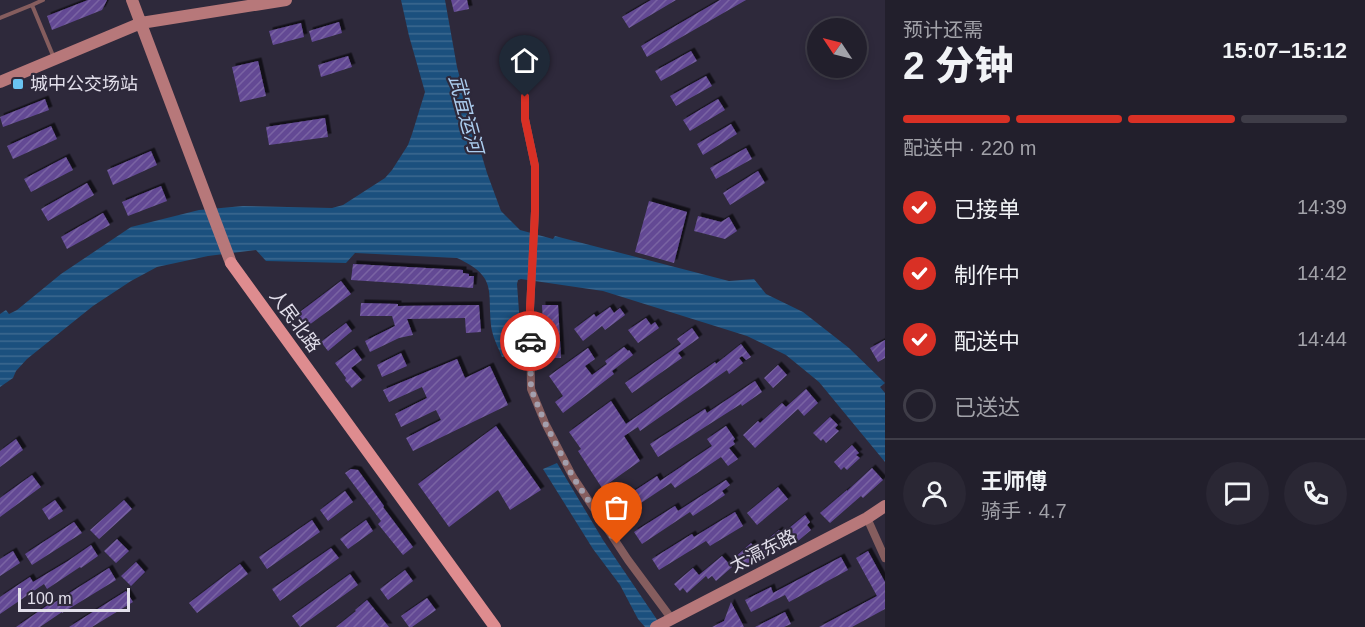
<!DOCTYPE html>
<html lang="zh">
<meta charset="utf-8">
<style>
body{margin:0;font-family:Helvetica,"Noto Sans SC",sans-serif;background:#2a2734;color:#f1f3f6;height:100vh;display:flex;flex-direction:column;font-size:22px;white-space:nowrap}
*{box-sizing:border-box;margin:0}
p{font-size:20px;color:#a2a2a9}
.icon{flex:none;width:33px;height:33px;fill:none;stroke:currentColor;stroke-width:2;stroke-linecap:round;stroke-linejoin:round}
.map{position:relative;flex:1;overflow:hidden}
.drawer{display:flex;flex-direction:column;background:#221f2c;width:480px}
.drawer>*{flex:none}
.needle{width:39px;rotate:305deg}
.fabs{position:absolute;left:807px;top:18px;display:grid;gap:12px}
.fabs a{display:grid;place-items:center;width:60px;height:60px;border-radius:50%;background:#221f2c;box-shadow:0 3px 9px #0003,0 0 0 2px #3f3d48;font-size:30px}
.scale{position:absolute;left:18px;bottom:15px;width:112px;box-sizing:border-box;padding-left:6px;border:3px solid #e2dfeb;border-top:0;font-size:16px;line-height:21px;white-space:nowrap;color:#e2dfeb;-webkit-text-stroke:4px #2e293b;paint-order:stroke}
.pin{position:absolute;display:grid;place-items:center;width:51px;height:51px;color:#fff;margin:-62px -26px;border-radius:50% 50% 50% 0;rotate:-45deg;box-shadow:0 0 6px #0007}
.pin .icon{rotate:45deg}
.courier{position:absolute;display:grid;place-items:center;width:60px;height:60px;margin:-30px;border:4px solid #d93025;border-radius:50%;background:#fff;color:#222;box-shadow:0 2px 8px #0007}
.overview em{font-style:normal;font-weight:800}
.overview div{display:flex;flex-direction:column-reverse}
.overview{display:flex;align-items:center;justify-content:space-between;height:102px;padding:0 18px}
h1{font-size:39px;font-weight:800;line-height:45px}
.bar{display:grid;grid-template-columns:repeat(4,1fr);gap:9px 6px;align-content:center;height:72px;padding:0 18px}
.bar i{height:8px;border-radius:4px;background:#3f3d48}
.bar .current{background:#d93025}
.bar p{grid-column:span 4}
.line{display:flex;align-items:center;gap:15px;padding:0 18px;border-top:2px solid #3f3d48}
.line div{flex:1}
.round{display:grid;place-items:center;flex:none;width:63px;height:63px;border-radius:32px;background:#2a2734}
ol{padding:0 18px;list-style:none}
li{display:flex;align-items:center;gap:18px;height:66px}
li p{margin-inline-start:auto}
li .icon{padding:6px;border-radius:50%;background:#d93025;color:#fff;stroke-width:4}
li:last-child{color:#a2a2a9}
li i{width:33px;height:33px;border:3px solid #3f3d48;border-radius:50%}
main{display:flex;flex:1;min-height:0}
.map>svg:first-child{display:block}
</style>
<main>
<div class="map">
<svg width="885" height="627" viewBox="0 0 885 627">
<defs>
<pattern id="water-rules" width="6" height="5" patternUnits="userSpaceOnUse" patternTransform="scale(1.5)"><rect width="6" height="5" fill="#1b507e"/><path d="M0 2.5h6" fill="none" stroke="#3c6990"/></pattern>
<pattern id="building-hatch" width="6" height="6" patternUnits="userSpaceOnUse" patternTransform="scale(1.5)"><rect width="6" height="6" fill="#634a94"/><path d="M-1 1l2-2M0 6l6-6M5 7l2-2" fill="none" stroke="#7964a3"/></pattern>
<filter id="shadow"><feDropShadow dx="3.5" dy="-3.5" stdDeviation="0" flood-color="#0009"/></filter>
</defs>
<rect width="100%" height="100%" fill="#2e293b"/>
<path fill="url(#water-rules)" d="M401 0H445L457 67 470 116 487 173 501 211 520 230 553 239 555 236 729 281 754 279 766 294 803 312 849 348 885 383 880 387 885 393V462L819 382 786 355 747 336 603 291 521 279 518 280 517 284 522 353 502 357C499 349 494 340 492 331 486 292 500 278 457 258L355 253 346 263 266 261 256 250 208 256 157 267 131 281 93 306 27 359 16 371 13 378 0 387V314L6 310 9 314 17 310 61 274 131 227 199 210 243 206 332 208 343 205 385 178 392 170 408 145 412 134 425 92 409 36Z
M557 463 603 540 662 627H645L638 619 620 585 593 549 543 469Z"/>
<path fill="url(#building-hatch)" filter="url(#shadow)" d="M88 0H107L102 10 52 30 47 16Z
M451 0H467L469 9 454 12Z
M651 0H676L629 28 622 17Z
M720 0H746L647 57 641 46Z
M339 22 342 33 312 42 309 31Z
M301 23 304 37 273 45 269 31Z
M691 51 697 61 661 81 655 71Z
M348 56 352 67 321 77 318 65Z
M258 61 266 96 240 102 232 67Z
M706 76 712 86 676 106 670 96Z
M45 99 49 110 3 127 0 117Z
M718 99 725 110 690 131 683 120Z
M325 118 328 137 269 145 266 127Z
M731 124 737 134 703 155 697 144Z
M51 126 57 139 13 159 7 146Z
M746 148 752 159 716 179 710 168Z
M151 151 157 165 113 185 107 170Z
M66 157 73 170 31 192 24 179Z
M758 171 765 183 730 205 723 193Z
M87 183 94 195 48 221 41 209Z
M161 186 167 201 128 216 122 202Z
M649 201 687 212 674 263 635 252Z
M103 213 110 225 67 249 61 237Z
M698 216 721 222 729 217 737 231 725 239 694 231Z
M353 264 463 270V273L469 274V276H474L473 288 351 280Z
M341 281 351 294 305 328 296 315Z
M361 303 398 304V306L479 305 481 332 466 333 465 318 407 319 413 335 399 338 370 352 365 341 395 326 392 316H360Z
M542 305H558L561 358H547L546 346 544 347Z
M610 307 614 313 620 308 625 315 605 330 602 326 583 341 574 329 594 314 596 317Z
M646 318 651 325 655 322 659 328 638 343 628 330Z
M346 323 352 331 328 351 321 342Z
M692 328 699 338 678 353 682 358 632 393 625 383 681 344 677 339Z
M885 340V358L878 362 870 348Z
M741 344 751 357 746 360 742 356 739 358 743 363 729 374 727 370 640 431 638 427 624 436 640 461 602 488 578 451 581 449 569 432 611 401 626 424 715 362 716 364Z
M624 347 628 351 629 350 633 355 612 371 614 374 563 413 555 402 563 396 549 376 588 348 595 359 585 366 592 375 607 364 605 361Z
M354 349 362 360 351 368 362 380 352 388 345 380 346 378 335 363Z
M401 353 407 366 382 377 377 365Z
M457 359 465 378 490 366 508 405 413 451 406 438 441 420 436 410 401 427 395 414 427 398 422 387 389 402 383 390Z
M778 365 787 375 773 388 764 378Z
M755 381 762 392 742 406 741 404 658 457 650 444 705 409 707 413Z
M806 389 818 403 804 416 798 409 755 448 743 435 758 421 760 423 782 403 786 407Z
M830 417 838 425 835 428 839 431 826 443 823 439 821 441 813 433Z
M496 426 541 490 510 510 498 490 449 527 418 484Z
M726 426 735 439 733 441 735 444 729 448 738 459 728 466 721 457 675 488 671 483 623 515 616 503 657 476 660 481 712 446 707 439Z
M16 439 23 450 0 467V451Z
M852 445 859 453 856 455 860 458 847 470 844 467 841 470 834 462Z
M872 468 883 480 863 498 861 496 830 523 820 513 847 490V491Z
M351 469 358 470 384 506 383 507 413 547 403 555 378 524 381 521 345 473Z
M32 475 41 487 0 517V498Z
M726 480 730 485 722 491 725 495 693 516 690 512 642 544 634 532 675 506 678 511Z
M778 487 788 499 757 525 747 513Z
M345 491 353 502 328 521 320 510Z
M55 500 63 511 49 520 42 509Z
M124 500 132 509 99 539 90 530Z
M735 512 743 526 710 546 706 541 659 570 652 559 692 534 694 537Z
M805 515 810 522 807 525 811 530 798 541 794 536 773 555 768 550 765 553 764 552 745 569 741 564 738 566 732 560 751 543 756 549 779 530 782 534Z
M312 520 320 532 267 569 259 557Z
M366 520 373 531 348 549 340 539Z
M74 522 82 533 32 565 25 554Z
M117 539 129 551 116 563 104 551Z
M91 545 98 556 81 568 80 567 47 589 44 584 0 614V597L30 577 33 582 68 561Z
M331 548 339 558 280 601 272 589Z
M13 551 20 563 0 576V559Z
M868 551 885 582V609L852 627H819L877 596 856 558Z
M722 556 732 567 716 581 712 576 708 579 706 576 687 593 683 588 680 591 674 584 693 568 699 575Z
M841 557 848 570 789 602 785 595 751 612 745 600 771 587 773 593Z
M136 562 145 572 131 586 121 576Z
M240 564 248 574 197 613 189 603Z
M109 568 116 580 62 613V612L40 627H16L48 605 49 606Z
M405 570 413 581 388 600 380 589Z
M350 574 358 585 300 627 292 616Z
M126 591 133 602 92 627H69Z
M427 598 436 610 412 627H409L401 616Z
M367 600 389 627H336L356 611 355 610Z
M731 602 744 627H712L724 621Z
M785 612 791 624 784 627H755Z"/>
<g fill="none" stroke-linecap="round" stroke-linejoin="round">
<path stroke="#855d5e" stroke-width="4" d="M32 5 43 0
M0 18 32 5 54 58"/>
<path stroke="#855d5e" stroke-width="8" d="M525 97V119L535 166V211L530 309 531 389 545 423 573 477 628 560 671 618
M867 518 885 558"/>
<path stroke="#b7787a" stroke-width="12" d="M132 0 231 263
M0 82 141 23 286 0
M656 627 867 518 885 506"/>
<path stroke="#de8c8f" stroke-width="12" d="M231 263 495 627"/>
</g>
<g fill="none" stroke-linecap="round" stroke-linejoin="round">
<path stroke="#a39fad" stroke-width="6" stroke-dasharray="0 10.8" d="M530 341 531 389 545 423 573 477 617 544"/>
<path stroke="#d93025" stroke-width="8" d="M525 97V119L535 166V211L530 309V341"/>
</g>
<rect fill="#6ac3f1" stroke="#2e293b" stroke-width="2" x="12" y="78" width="12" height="12" rx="3"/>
<g text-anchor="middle" stroke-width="4.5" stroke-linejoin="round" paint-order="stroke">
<g font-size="18" fill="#e2dfeb" stroke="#2e293b" text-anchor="start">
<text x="30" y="90">城中公交场站</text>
</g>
<g font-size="18" fill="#e2dfeb" stroke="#2e293b">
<text transform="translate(295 321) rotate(54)" y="6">人民北路</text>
<text transform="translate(763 551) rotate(-27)" y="6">太滆东路</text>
</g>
<g font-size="20" font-style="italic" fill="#accdef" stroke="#2e293b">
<text transform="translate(466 114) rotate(75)" y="7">武宜运河</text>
</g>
</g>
</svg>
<div class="fabs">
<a><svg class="needle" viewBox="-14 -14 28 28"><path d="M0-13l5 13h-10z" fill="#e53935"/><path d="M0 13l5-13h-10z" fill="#a2a2a9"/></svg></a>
</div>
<div class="scale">100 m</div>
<div class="pin" style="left:617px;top:544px;background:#ea580c"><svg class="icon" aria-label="bag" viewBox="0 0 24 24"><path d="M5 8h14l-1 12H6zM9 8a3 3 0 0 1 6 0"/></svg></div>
<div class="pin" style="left:525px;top:97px;background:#1f2937"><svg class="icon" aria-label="home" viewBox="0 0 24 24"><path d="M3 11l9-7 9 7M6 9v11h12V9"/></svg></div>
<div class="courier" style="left:530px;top:341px"><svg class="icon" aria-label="car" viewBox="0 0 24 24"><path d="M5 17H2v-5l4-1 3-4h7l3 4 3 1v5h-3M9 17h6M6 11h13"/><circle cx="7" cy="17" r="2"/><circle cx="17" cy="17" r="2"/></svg></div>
</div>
<section class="drawer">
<div class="overview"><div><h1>2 分钟</h1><p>预计还需</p></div><em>15:07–15:12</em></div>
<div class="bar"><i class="current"></i><i class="current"></i><i class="current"></i><i></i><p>配送中 · 220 m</p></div>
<ol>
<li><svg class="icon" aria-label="check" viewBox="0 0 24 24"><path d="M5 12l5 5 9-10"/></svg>已接单<p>14:39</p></li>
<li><svg class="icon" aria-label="check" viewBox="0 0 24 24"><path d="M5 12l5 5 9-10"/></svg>制作中<p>14:42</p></li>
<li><svg class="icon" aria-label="check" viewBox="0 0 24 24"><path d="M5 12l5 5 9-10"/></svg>配送中<p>14:44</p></li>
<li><i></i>已送达</li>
</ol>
<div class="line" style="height:108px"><a class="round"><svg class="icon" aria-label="person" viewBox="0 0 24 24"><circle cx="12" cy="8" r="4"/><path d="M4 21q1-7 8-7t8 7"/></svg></a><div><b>王师傅</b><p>骑手 · 4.7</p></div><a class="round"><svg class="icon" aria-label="chat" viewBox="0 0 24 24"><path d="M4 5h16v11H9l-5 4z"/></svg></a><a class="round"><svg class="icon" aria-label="phone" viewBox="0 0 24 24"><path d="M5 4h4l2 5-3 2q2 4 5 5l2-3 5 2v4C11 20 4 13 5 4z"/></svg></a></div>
</section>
</main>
